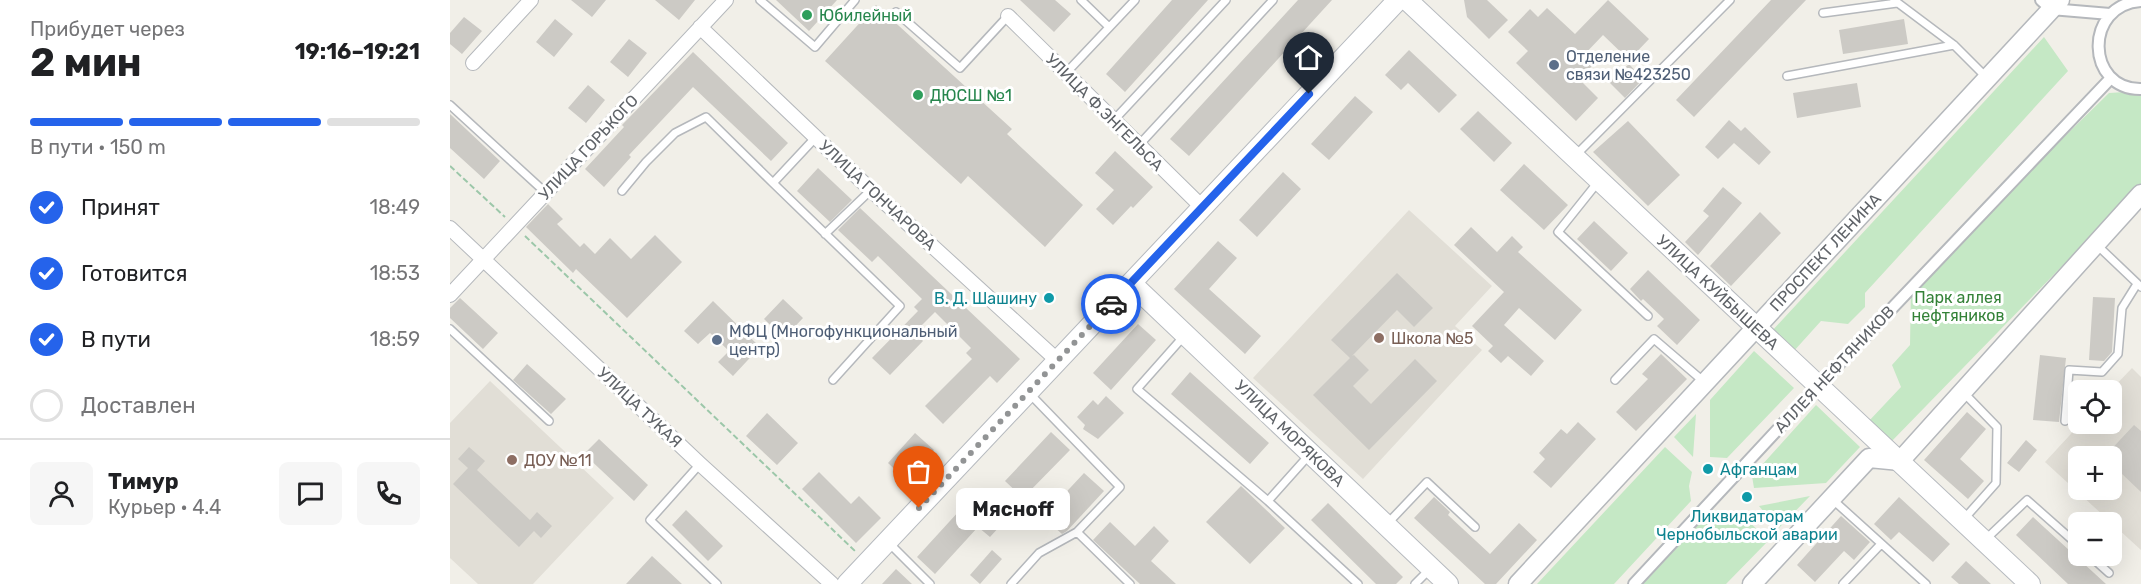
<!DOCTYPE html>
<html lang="ru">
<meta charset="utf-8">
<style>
body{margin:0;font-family:Rubik,sans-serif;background:#f6f6f6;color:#202124;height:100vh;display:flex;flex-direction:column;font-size:22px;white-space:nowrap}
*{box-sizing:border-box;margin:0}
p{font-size:20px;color:#757577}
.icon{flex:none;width:33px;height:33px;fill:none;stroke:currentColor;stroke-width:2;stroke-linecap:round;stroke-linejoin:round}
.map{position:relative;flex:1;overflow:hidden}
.drawer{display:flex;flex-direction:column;background:#fff;width:450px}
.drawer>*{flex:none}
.controls{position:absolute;left:1618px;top:380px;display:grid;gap:12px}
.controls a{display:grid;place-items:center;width:54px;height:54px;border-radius:9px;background:#fff;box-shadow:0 6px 24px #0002;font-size:30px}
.pin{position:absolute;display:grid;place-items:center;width:51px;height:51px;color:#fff;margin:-62px -26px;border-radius:50% 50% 50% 0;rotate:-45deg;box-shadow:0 0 6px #0007}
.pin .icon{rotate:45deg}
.courier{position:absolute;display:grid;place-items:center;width:60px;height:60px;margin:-30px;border:4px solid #2563eb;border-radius:50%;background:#fff;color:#222;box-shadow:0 2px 8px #0007}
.bubble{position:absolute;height:42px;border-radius:9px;background:#fff;box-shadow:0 6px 24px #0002;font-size:20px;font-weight:700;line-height:42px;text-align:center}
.overview em{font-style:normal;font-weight:700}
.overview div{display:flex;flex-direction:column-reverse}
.overview{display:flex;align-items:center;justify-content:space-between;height:102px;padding:0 30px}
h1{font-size:39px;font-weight:700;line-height:45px}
.bar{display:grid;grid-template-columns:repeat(4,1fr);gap:9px 6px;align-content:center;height:72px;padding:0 30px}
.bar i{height:8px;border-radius:4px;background:#e0e0e0}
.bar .selected{background:#2563eb}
.bar p{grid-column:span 4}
.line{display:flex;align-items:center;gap:15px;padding:0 30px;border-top:2px solid #e0e0e0}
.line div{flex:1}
.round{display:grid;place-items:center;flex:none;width:63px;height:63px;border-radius:9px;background:#f6f6f6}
ol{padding:0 30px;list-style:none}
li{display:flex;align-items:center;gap:18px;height:66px}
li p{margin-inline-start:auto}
li .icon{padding:6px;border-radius:50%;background:#2563eb;color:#fff;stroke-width:4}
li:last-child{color:#757577}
li i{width:33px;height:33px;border:3px solid #e0e0e0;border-radius:50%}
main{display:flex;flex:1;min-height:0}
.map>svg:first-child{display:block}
</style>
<main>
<section class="drawer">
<div class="overview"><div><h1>2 мин</h1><p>Прибудет через</p></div><em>19:16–19:21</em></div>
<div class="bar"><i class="selected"></i><i class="selected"></i><i class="selected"></i><i></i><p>В пути · 150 m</p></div>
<ol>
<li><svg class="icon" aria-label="check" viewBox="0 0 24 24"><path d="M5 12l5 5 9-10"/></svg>Принят<p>18:49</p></li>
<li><svg class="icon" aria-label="check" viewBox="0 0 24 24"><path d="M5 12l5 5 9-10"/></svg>Готовится<p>18:53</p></li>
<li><svg class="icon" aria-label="check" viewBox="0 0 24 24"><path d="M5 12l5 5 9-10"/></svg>В пути<p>18:59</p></li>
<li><i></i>Доставлен</li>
</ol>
<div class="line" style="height:108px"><a class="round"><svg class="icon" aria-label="person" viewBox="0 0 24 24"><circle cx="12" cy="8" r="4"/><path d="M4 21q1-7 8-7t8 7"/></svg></a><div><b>Тимур</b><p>Курьер · 4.4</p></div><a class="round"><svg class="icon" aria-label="chat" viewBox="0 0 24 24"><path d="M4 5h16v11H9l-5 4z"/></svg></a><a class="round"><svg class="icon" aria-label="phone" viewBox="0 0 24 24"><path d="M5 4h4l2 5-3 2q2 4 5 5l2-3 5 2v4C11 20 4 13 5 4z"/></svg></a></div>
</section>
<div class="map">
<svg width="1691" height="584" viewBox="0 0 1691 584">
<rect width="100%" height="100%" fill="#f1efe8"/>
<path fill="#e1ded6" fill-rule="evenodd" d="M959 210 1042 286 1005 326 1032 350 913 479 803 378Z
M1682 368 1691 377V550L1595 462 1631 423H1662L1661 390ZM1629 456H1662V489H1629Z
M40 381 164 498 83 584H28L0 558V423Z"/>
<path fill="#c5e8c5" d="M1594 37 1618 71 1415 293V307L1398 324 1371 321 1343 352 1321 332Z
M1691 91V185L1440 443 1418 422 1451 387 1442 365 1460 345 1461 287 1659 93Z
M1304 351 1344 388 1277 458 1260 457V400Z
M1366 405 1410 447 1376 483 1304 488 1302 476Z
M1246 414 1243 457 1224 437Z
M1215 447 1242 472 1239 486 1241 501 1164 584H1087Z
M1360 496 1328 529 1309 506Z
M1288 512 1319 540 1276 584H1193L1259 513 1273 514Z"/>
<path fill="#cccac5" d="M121 0H156L142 17Z
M205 0H245L229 20Z
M326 0H387L359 31Z
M570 0H605L621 14 604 32Z
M722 0H758L675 92 656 74Z
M848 0H882L739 156 720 139Z
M1014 0H1037L1058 20 1039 39 1017 17Z
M1158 0 1199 39 1179 60 1153 35 1132 57 1142 66 1129 79 1148 98 1126 121 1066 63 1078 51 1058 32 1080 9 1088 17 1097 8 1125 34Z
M1321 0H1356L1244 117 1226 100Z
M426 5 562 129 557 134 633 205 595 247 518 176 511 184 375 61Z
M14 17 32 31 12 54 0 44V33Z
M105 19 123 34 104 57 86 42Z
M1454 19 1458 44 1393 54 1389 30Z
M179 39 197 53 178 77 160 62Z
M959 50 1007 95 989 113 958 83 951 90 935 75Z
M243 52 338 143 321 161 243 87 179 155 181 157 154 187 135 169 174 127 172 125Z
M1179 64 1193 79 1175 98 1159 82Z
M1407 83 1411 107 1347 118 1343 93Z
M138 85 155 100 136 123 118 108Z
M905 96 923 112 879 160 861 144Z
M1028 111 1062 143 1044 162 1010 129Z
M0 114 50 161 34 179 0 148Z
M1279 120 1291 131 1295 127 1321 152 1309 165 1284 143 1268 159 1255 147Z
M1178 121 1230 175 1198 206 1143 152Z
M665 151 703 187 683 208 681 206 663 225 646 209 664 190 645 173Z
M1074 164 1118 205 1094 230 1050 190Z
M368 168 402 200 380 222 347 191Z
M833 172 851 189 807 237 789 220Z
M1273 187 1292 203 1248 255 1235 242 1259 216 1253 211Z
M98 204 113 219 107 224 130 247 134 243 145 254 160 238 181 259 205 235 232 262 177 318 126 269 123 273 76 227Z
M410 208 570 359 547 383 540 376 493 424 475 406 522 359 516 353 521 348 485 312 465 332 473 341 440 375 422 358 468 311 464 307 472 299 428 256 422 262 388 230Z
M1310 212 1331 233 1281 286 1260 266Z
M1144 221 1178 253 1161 271 1127 239Z
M1021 227 1047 252 1062 236 1073 247 1068 252 1132 310 1105 340 1069 308 1054 325 1094 361 1081 376 1058 356 1051 363 1038 351 1043 346 1022 326 1054 292 1004 245Z
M768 241 787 258 759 289 811 336 795 354 724 289Z
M1198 270 1250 320 1227 345 1207 326 1214 319 1193 299 1191 301 1180 289Z
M947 273 983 308 964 327 947 310 902 356 904 355 919 370 903 386 921 404 965 359 987 381 919 450 863 395 900 358 881 340Z
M1643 297 1665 298 1662 352 1654 361 1639 360Z
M10 298 48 333 33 349 0 318V308Z
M333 299 353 318 334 338 314 319Z
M263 301 310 347 283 376 268 362 279 351 260 333 248 344 234 331Z
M688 324 706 340 661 390 643 373Z
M1211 354 1237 379 1186 431 1166 412 1198 379 1192 374Z
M1590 355 1616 358 1609 422 1583 420Z
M77 364 116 399 101 414 63 380Z
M740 372 819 443 800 464 721 394Z
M656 396 674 413 648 439 633 429 635 425 627 417 643 400 648 405Z
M1517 412 1536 429 1510 459 1534 481 1518 499 1474 460Z
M317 413 348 443 327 465 296 436Z
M1128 422 1146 439 1101 488 1083 472 1095 459 1089 453 1111 429 1117 434Z
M1684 425 1691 431V492L1671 473 1662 483V456H1655Z
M601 432 620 450 573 498 555 481Z
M465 433 484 450 456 480 438 463Z
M149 439 198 485 184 501 134 454Z
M1576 440 1587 450 1569 472 1557 463Z
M19 447 35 461 27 470 80 520 87 512 102 526 91 538 84 531 69 547 3 484 18 468 8 459Z
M369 472 401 504 409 496 431 518 406 543 352 489Z
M634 473 654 491 617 531 612 534 593 517Z
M791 486 835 528 800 564 756 522Z
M984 497 1000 512 998 515 1040 554 1069 523 1087 540 1046 584H1035L964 518Z
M1449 497 1500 544 1483 562 1449 532 1441 540 1424 524Z
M549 503 561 514 540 537 528 527 485 574 467 557 510 510 528 526Z
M878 503 953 577 946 584H926L861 520Z
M236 510 273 546 258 561 222 525Z
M1391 516 1420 542 1404 560 1394 551 1365 582 1347 565Z
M1583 517 1656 584H1618L1566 535Z
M660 522 685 546 704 526 719 541 701 561 726 584H690L643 540Z
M542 550 552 559 530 584 520 575Z
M202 556 232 584H176Z
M1516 561 1541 584H1509L1501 577Z
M446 569 462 584H432Z"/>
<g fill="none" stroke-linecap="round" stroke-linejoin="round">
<defs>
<path id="service" d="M310 0 365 47 405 0
M631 0 659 27
M1444 0 1504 45 1537 78
M446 12 510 68 558 16
M1373 13 1447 3
M616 73 685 0
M1337 76 1504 45
M0 105 96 193
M664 120 776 0
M366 137 323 183 450 306 383 380
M689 145 823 0
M1125 156 1280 0
M1148 182 1108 232 1198 316
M172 191 196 162 225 133 256 117 323 183
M375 234 421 190
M1648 246 1691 287
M0 329 99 421
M734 336 687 389 818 501 908 584
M1165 380 1204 339 1253 381
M1514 393 1547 427 1546 483 1514 519
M580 394 670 487 627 532
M1615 421 1619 370 1652 372 1668 354 1672 308 1687 284
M250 464 200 520 267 584
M1382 499 1476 584
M818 501 860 454
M938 523 977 482 1025 527
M1536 539 1577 500 1629 546
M439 543 480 584
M1639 555 1659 573
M561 584 589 553 627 532 680 584
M965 584 980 569
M1393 584 1431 544"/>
<path id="pedestrian" d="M1591 0 1601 9 1660 14
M1691 1C1633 5 1636 90 1691 89
M1184 584 1369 385 1661 78"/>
<path id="minor" d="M558 16 752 207
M250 27 421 190 608 361
M23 63 81 0
M0 228 250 464 382 584
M0 295 276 0"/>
<path id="tertiary" d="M1068 584 1610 0
M1302 584 1419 458 1450 461 1691 194"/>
<path id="secondary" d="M957 0 1580 584
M681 283 998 584
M397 584 948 0"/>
</defs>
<use href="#service" stroke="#b5b8bc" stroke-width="10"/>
<use href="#pedestrian" stroke="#b5b8bc" stroke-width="14"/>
<use href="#minor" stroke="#b5b8bc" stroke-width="16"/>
<use href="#tertiary" stroke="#b5b8bc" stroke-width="21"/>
<use href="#secondary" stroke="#b6babf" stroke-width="22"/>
<path stroke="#9cc7a9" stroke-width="2" stroke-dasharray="6 3" stroke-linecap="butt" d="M0 166 55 217
M75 236 405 551"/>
<use href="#service" stroke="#fff" stroke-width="7"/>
<use href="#pedestrian" stroke="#fff" stroke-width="10"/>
<use href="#minor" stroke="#fff" stroke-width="14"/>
<use href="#tertiary" stroke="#fff" stroke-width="18"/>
<use href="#secondary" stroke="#fff" stroke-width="20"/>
</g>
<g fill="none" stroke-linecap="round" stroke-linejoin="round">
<path stroke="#929495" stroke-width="6" stroke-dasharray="0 10.8" d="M469 508 661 304"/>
<path stroke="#2563eb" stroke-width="8" d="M661 304 859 94"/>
</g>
<g fill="#2e9e5b" stroke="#fff" stroke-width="2">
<circle cx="357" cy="15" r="6"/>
<circle cx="468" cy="95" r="6"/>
</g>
<g fill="#5c6f8a" stroke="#fff" stroke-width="2">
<circle cx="1104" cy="65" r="6"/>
<circle cx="267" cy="340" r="6"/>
</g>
<g fill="#0f9aa8" stroke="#fff" stroke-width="2">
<circle cx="599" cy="298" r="6"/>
<circle cx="1258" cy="469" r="6"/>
<circle cx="1297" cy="497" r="6"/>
</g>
<g fill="#8d6e63" stroke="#fff" stroke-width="2">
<circle cx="929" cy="338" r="6"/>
<circle cx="62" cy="460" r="6"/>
</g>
<g text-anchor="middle" stroke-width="6" stroke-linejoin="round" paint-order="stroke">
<g font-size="16" fill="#27864d" stroke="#fff" text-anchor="start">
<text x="369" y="21">Юбилейный</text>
<text x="480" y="101">ДЮСШ №1</text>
</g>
<g font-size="16" fill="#4e5e75" stroke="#fff" text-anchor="start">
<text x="1116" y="62">Отделение<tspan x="1116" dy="18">связи №423250</tspan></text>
<text x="279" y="337">МФЦ (Многофункциональный<tspan x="279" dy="18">центр)</tspan></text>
</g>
<g font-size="16" fill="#5f6368" stroke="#fff">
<text transform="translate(655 112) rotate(45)" y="6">УЛИЦА Ф.ЭНГЕЛЬСА</text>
<text transform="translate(138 147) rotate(-47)" y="6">УЛИЦА ГОРЬКОГО</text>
<text transform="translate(428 195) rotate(43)" y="6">УЛИЦА ГОНЧАРОВА</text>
<text transform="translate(1375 252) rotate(-47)" y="6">ПРОСПЕКТ ЛЕНИНА</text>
<text transform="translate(1268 292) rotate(43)" y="6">УЛИЦА КУЙБЫШЕВА</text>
<text transform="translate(1384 369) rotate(-47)" y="6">АЛЛЕЯ НЕФТЯНИКОВ</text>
<text transform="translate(190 407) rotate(43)" y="6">УЛИЦА ТУКАЯ</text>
<text transform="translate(840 433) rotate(44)" y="6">УЛИЦА МОРЯКОВА</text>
</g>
<g font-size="16" fill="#348238" stroke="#fff">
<text x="1508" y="303">Парк аллея<tspan x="1508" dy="18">нефтяников</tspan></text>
</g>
<g font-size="16" fill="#0d838f" stroke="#fff" text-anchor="end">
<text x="587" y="304">В. Д. Шашину</text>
<text x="1270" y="475" text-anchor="start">Афганцам</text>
<text x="1297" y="522" text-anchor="middle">Ликвидаторам<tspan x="1297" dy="18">Чернобыльской аварии</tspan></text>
</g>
<g font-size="16" fill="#785e54" stroke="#fff" text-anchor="start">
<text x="941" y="344">Школа №5</text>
<text x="74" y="466">ДОУ №11</text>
</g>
</g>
</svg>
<div class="controls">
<a><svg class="icon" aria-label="locate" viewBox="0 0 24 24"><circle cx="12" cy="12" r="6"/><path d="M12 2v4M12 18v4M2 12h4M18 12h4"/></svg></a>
<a>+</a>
<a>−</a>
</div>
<div class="pin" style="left:469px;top:508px;background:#ea580c"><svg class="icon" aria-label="bag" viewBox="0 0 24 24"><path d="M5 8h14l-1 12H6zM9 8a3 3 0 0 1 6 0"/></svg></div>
<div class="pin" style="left:859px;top:94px;background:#1f2937"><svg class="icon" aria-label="home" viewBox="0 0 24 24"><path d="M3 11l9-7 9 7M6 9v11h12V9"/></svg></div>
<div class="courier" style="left:661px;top:304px"><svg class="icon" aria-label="car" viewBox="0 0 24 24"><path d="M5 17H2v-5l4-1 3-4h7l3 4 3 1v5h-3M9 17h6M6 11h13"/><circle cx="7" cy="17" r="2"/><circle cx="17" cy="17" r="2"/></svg></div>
<div class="bubble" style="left:506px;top:488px;width:114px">Мясноff</div>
</div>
</main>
